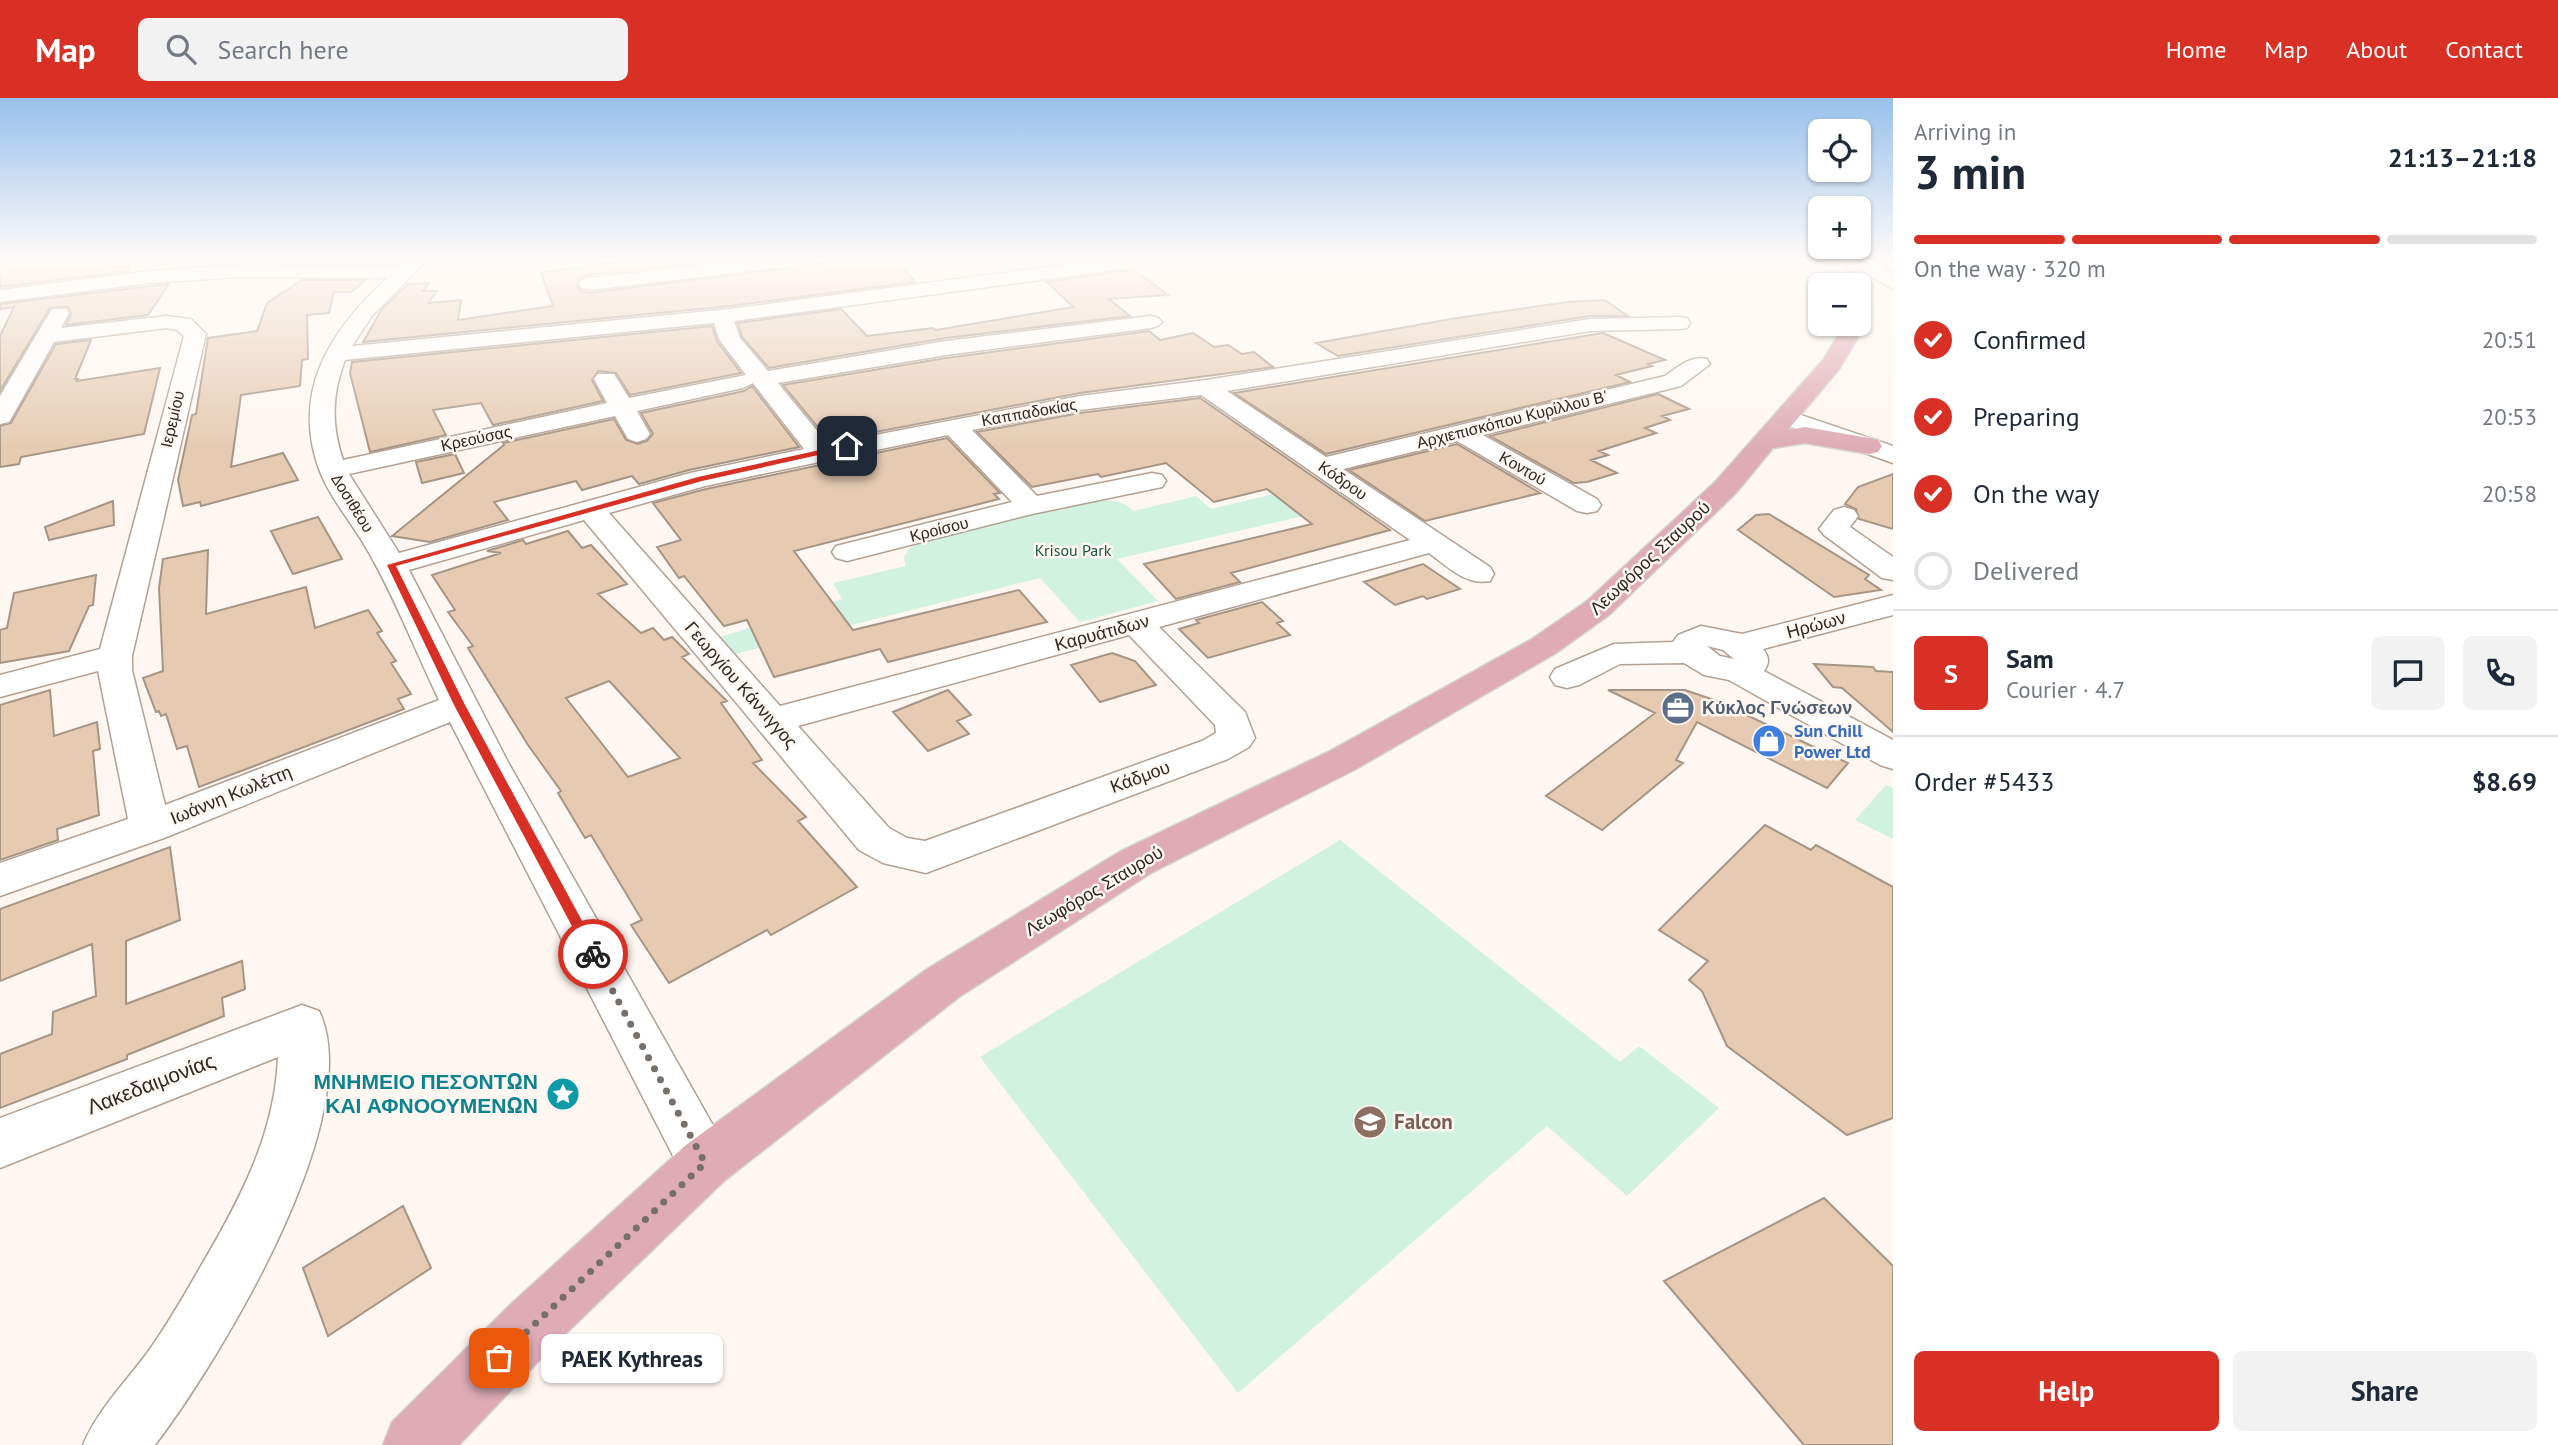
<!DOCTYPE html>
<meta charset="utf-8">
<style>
body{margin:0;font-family:"PT Sans",sans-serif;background:#f2f2f3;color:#1f2937;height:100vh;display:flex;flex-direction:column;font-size:26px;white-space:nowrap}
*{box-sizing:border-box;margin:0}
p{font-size:23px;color:#747a83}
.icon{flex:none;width:38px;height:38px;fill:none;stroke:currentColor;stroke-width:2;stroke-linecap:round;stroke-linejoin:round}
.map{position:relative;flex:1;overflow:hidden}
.panel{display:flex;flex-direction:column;background:#fff;width:665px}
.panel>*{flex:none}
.fabs{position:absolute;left:1808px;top:21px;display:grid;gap:14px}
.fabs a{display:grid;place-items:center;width:63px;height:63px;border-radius:10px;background:#fff;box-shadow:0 2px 5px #0004;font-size:35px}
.pin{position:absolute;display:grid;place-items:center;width:60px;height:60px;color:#fff;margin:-30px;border-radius:14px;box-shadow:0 4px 10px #0006}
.courier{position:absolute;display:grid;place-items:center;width:70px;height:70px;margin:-35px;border:5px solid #d93025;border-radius:50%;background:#fff;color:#222;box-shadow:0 2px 9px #0007}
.bubble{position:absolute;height:49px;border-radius:10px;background:#fff;box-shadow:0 2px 5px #0004;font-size:23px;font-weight:700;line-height:49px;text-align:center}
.head em{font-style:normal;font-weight:700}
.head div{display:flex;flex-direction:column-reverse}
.head{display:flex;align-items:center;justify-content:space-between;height:119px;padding:0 21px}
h1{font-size:46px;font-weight:700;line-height:52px}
.bar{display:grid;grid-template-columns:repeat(4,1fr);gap:10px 7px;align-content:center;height:84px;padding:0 21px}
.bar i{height:9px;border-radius:5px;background:#e0e1e3}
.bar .on{background:#d93025}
.bar p{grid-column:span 4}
.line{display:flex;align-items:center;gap:18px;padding:0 21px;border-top:2px solid #e0e1e3}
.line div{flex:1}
.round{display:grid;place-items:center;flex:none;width:74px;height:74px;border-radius:10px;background:#f2f2f3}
ol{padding:0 21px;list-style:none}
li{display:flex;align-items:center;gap:21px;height:77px}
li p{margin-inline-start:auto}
li .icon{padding:7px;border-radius:50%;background:#d93025;color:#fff;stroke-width:4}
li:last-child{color:#747a83}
li i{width:38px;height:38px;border:4px solid #e0e1e3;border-radius:50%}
.action{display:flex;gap:14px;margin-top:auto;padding:14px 21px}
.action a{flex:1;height:80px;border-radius:10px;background:#d93025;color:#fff;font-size:28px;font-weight:700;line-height:80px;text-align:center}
.action a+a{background:#f2f2f3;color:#1f2937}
header{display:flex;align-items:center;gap:42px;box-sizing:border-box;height:98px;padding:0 35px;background:#d93025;color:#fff}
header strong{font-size:33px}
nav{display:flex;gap:38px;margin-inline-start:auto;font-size:24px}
.search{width:490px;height:63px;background:#f2f2f3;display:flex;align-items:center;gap:18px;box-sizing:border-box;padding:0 24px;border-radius:10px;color:#747a83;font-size:26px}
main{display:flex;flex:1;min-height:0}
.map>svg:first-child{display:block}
</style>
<header>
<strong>Map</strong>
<div class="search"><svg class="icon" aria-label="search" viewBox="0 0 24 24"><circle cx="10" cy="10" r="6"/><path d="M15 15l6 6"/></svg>Search here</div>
<nav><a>Home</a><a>Map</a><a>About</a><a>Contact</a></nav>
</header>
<main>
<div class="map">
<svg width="1893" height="1347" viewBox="0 0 1893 1347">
<rect width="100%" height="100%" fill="#fef6f0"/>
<path fill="#d1f1e1" d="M1324 384 1356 406 1117 461 1158 503 1080 524 1040 480 735 556 720 539 842 501 833 485 906 468 904 459 910 450 920 444 1095 402C1110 402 1123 402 1134 413L1196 398 1211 411Z
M1886 687 1893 690V741L1855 722Z
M1340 742 1620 964 1639 948 1719 1010 1627 1098 1547 1028 1238 1295 980 959Z"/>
<path fill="#e6cbb2" stroke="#a69585" stroke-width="2" fill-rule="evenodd" d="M19 163H110L111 169 131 167 128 173 0 189V167Z
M623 163H714L588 177 580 180 577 188 581 193 589 195 841 163H895L916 184 730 208 363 244 382 211 408 186 429 185 423 193H437L428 205 461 202 458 222 553 208 541 175Z
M1133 171 1168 197 1109 201 1130 218 946 240 769 270 742 239 738 225 841 211 867 238 933 230 936 232 1073 209 1047 184Z
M302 182H366L351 194H334L329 215 307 217 308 261 302 262 300 288 241 297 231 369 283 355 298 382 201 408 200 404 183 408 178 382 192 317 196 316 208 240 257 233 267 205Z
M169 186 148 217 66 227 71 216 68 209 50 210 0 293V238L14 209 0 211V206Z
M1605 202 1628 218H1590L1338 258 1316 245 1457 220 1568 204Z
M712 228 717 243 741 275 630 297 616 275 598 273 592 282 603 303 493 327 481 305 433 312 446 337 370 354 350 275 352 264Z
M1149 233 1160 242 1193 235 1214 249 1228 247 1242 256 1254 254 1273 269 1080 295 829 343 783 287 946 260Z
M1603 235 1665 262 1648 266 1652 268 1616 277 1630 284 1326 356 1234 295Z
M91 242 75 281H78L77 283 160 270 144 336 21 359 19 366 0 369V328L11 325 56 246Z
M752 288 799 349 689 372 639 386 632 378 582 392 576 383 494 404 508 422 430 444 392 438 504 347 503 345 614 321 626 342 638 346 647 343 653 336 641 315 744 293Z
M1658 296 1689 311 1662 318 1670 322 1645 330 1656 335 1599 353 1608 357 1591 362 1617 375 1587 384 1574 385 1490 338Z
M1200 300 1390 432 1231 475 1240 484 1176 501 1144 466 1312 426 1267 391 1214 404 1166 365 1101 379 1098 376 1032 389 977 334 1080 315Z
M947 340 1000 395 994 396 999 401 794 453 853 532 1019 492 1047 524 888 564 880 551 774 579 747 522 724 528 684 478 679 480 657 449 681 442 653 405 706 391Z
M1457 346 1540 395 1425 423 1349 372Z
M455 356 464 375 422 385 416 364Z
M1893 376V431L1859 421 1856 411 1845 406 1858 389Z
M113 403 114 427 49 442 45 429Z
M1769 416 1869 477 1865 481 1881 492 1834 499 1738 432 1756 417Z
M318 419 342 461 293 476 271 433Z
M568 433 582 450 591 447 627 486 598 496 641 535 653 530 664 542 672 539 689 556 682 559 727 603 721 605 762 662 753 665 806 719 798 723 857 789 771 837 767 832 669 885 631 827 642 822 591 737 585 740 558 695 561 693 528 647 468 550 473 548 448 514 455 512 432 477 501 455 487 453 523 442 526 446ZM609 583 613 587 680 660 628 679 566 600Z
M208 452 206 516 306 489 315 530 368 512 382 533 377 535 396 563 391 565 411 596 398 601 404 611 199 689 187 648 177 651 166 616 161 618 159 613 156 614 143 580 163 573 159 490 163 461Z
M1423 466 1460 491 1427 501 1423 498 1395 507 1364 484Z
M96 477 93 507 89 508 69 553 0 565V532L7 530 14 495Z
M1262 504 1283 523 1277 525 1290 537 1208 560 1179 531 1199 525 1196 522Z
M1112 555 1135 563 1156 587 1100 604 1071 567Z
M1814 566 1873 569 1876 573 1893 574V634L1842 590 1833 589Z
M50 592 54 638 97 624 100 651 93 653 99 717 57 731 58 742 0 762V607Z
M948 592 971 617 957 623 969 636 928 653 893 614Z
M1608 592H1685L1717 603 1848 665 1827 690 1697 624 1676 662 1683 665 1602 732 1546 698 1655 615Z
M1765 727 1811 752 1816 747 1893 789V1020L1847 1037 1727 948 1702 893 1689 882 1708 863 1659 832Z
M170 749 180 822 126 843V906L242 863 245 891 222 900 224 918 127 957V961L0 1010V956L52 936 53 914 96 898 92 846 0 883V811Z
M1824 1100 1893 1168V1347H1804L1664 1183Z
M403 1108 431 1170 328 1238 303 1170Z"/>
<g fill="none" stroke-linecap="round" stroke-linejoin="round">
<defs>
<path id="minor" d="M406 163H426L372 218 352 248 730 211 1094 163 1139 164 1130 170 734 223 740 240 768 273 946 243 1151 218 1158 220 1162 224 1158 228 1151 230 946 257 778 285 828 346 1080 298 1206 282 1590 221 1679 219 1687 220 1690 225 1687 230 1679 231 1590 233 1227 293 1326 359 1665 278C1678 269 1691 257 1707 261L1710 266 1681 288 1483 337 1597 401 1601 407 1597 413 1587 415 1577 413 1457 343 1343 371 1490 469 1494 476 1490 483C1466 488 1447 468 1429 455L1159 529 1245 614 1255 640 1249 649 1228 661 926 775 883 765 859 752 584 422 409 472 509 666 724 1047 732 1065 724 1083 705 1091 686 1083 450 624 164 740 0 798V765L128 721 98 573 0 599V577L100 551 184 238 177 232 166 230 54 244 12 319 9 324 0 326V298L52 211H66L69 215 61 230 166 218 191 221 206 236 132 558V572L165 707 439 602C415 552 395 500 368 453 353 426 329 399 319 371 291 293 330 233 387 180L239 179 150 185 0 204V192L150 173 239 167 400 168ZM714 225 719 241 746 277 629 300 614 276H598L594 281 607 305 343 362C331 327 332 296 345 262ZM753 285 804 351 690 375 399 455 349 376 615 318 628 341 637 344 646 341 650 336 637 313 743 290ZM1201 297 1410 442 780 608 609 415 705 388 948 337 1012 404 836 448 832 454 836 460 847 463 1032 416 1162 389 1166 383 1162 377 1152 375 1037 398 972 332 1080 312ZM1129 537 1215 627 1216 635 1202 643 925 743 907 740 889 730 798 628Z
M737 163H795L786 169 589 192 582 190 579 186 582 182 589 180Z
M1865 163H1883L1887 172 1893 176V191L1872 179Z
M1786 312 1893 348V365L1777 324 1774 319 1777 314Z
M1844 409 1854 412 1858 418 1850 429 1893 459V482L1882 480 1824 437 1819 431 1834 412Z
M1893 497V517L1763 551C1769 559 1770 564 1764 573L1893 642V671L1880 667 1729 582 1704 577 1684 565 1620 566 1579 587 1567 590 1555 587 1550 579 1555 571 1614 546 1673 544 1678 537 1701 528 1742 536ZM1707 548 1723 552 1734 561 1720 558Z
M302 907 319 913C369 1017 219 1263 155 1347H83C98 1311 127 1283 150 1251 169 1224 185 1196 201 1168 239 1103 275 1037 278 959L0 1070V1020Z"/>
<path id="major" d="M1843 163H1861L1870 189 1865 210 1858 212V187H1850Z
M1858 220 1866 226 1840 270 1788 332 1805 329 1869 340 1878 342 1882 348 1878 354 1869 356 1805 345 1773 350 1735 396 1609 517 1556 555 1356 671 1151 775 959 899 724 1083 554 1247 459 1347H383L392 1324 512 1205 686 1047 927 871 1121 753 1330 653 1532 541 1587 503 1715 384 1823 262 1845 226H1858Z"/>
</defs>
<use href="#minor" stroke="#b3a092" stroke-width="3"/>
<use href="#major" stroke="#d5d4d3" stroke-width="3"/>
<use href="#minor" fill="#fff" fill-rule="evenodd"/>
<use href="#major" fill="#deabb7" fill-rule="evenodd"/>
</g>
<linearGradient id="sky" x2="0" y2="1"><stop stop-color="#98c1ec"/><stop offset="0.46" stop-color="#fffbf8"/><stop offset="1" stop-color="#fffbf8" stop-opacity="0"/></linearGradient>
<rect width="1893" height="352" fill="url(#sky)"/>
<path fill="#d93025" d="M847 346 850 350 702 383 396 468 465 607 600 856 593 862 589 860 454 607 387 467 698 379Z"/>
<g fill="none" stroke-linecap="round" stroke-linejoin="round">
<path stroke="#776f6a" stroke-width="7" stroke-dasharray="0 12.6" d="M499 1260 705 1065 593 856"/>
</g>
<defs>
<symbol id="office-disc" viewBox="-11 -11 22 22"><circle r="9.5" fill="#5c6f8a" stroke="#fef6f0"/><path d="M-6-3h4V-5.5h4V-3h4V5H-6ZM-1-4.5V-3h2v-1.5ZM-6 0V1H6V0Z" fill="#fff"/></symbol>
<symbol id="shop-disc" viewBox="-11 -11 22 22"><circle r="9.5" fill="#3f7fe0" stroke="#fef6f0"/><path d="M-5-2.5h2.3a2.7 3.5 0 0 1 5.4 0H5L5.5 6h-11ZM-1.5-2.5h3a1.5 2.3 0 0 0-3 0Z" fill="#fff"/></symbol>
<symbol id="sight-disc" viewBox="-11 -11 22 22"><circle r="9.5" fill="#0f9aa8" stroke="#fef6f0"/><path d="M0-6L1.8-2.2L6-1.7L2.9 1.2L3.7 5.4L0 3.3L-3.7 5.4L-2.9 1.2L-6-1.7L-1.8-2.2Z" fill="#fff"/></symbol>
<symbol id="school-disc" viewBox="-11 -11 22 22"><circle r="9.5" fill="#8d6e63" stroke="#fef6f0"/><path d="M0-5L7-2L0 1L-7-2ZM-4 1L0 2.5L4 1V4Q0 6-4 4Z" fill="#fff"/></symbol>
</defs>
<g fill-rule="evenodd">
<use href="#office-disc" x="1659" y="591" width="38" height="38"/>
<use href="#shop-disc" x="1750" y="624" width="38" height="38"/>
<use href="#sight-disc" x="544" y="977" width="38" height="38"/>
<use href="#school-disc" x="1351" y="1005" width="38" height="38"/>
</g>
<g text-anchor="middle" stroke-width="5" stroke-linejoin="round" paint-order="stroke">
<g font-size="16" fill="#2f2722" stroke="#fef6f0">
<text transform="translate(1029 314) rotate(-10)" y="6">Καππαδοκίας</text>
<text transform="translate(172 321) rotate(-77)" y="6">Ιερεμίου</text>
<text transform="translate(1512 321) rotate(-14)" y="6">Αρχιεπισκόπου Κυρίλλου Β'</text>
<text transform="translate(476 340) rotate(-12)" y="6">Κρεούσας</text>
<text transform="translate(1523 370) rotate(30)" y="6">Κοντού</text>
<text transform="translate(1343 382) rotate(35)" y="6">Κόδρου</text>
<text transform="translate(353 405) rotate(58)" y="6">Δοσιθέου</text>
<text transform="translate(939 431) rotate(-14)" y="6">Κροίσου</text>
</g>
<g font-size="16" fill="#17573f" stroke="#fef6f0">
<text x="1073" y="458">Krisou Park</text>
</g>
<g font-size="18" fill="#2f2722" stroke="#fef6f0">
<text transform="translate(1650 460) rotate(-43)" y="6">Λεωφόρος Σταυρού</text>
<text transform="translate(1816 527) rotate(-15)" y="6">Ηρώων</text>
<text transform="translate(1102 535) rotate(-15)" y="6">Καρυάτιδων</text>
<text transform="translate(741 587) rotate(49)" y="6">Γεωργίου Κάννιγγος</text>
<text transform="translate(1140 679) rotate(-20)" y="6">Κάδμου</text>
<text transform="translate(231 697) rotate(-22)" y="6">Ιωάννη Κωλέττη</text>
<text transform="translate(1094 793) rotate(-31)" y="6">Λεωφόρος Σταυρού</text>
</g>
<g font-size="18" font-weight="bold" fill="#4e5e75" stroke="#fef6f0" text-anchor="start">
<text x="1702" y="616">Κύκλος Γνώσεων</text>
</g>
<g font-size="18" font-weight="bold" fill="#366cbe" stroke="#fef6f0" text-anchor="start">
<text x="1794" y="639">Sun Chill<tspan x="1794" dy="21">Power Ltd</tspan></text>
</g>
<g font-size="21" font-weight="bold" fill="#0d838f" stroke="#fef6f0" text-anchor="end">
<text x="538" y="991">ΜΝΗΜΕΙΟ ΠΕΣΟΝΤΩΝ<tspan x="538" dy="24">ΚΑΙ ΑΦΝΟΟΥΜΕΝΩΝ</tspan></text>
</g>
<g font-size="21" fill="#2f2722" stroke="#fef6f0">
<text transform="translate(151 986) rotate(-21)" y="7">Λακεδαιμονίας</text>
</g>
<g font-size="21" font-weight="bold" fill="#785e54" stroke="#fef6f0" text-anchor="start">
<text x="1394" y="1031">Falcon</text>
</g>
</g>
</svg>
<div class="fabs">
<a><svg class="icon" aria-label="locate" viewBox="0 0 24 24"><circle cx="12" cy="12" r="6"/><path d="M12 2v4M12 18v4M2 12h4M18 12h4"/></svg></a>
<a>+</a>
<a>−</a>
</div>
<div class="pin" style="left:499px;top:1260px;background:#ea580c"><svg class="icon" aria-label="bag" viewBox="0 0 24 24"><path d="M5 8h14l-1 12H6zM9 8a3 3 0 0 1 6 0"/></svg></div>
<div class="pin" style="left:847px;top:348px;background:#1f2937"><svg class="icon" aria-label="home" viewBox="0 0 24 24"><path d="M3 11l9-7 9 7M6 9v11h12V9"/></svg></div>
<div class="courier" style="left:593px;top:856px"><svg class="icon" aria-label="bike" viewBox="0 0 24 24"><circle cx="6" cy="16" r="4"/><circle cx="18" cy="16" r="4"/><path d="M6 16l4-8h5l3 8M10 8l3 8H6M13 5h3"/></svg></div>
<div class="bubble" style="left:541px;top:1236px;width:182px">PAEK Kythreas</div>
</div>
<section class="panel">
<div class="head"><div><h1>3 min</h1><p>Arriving in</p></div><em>21:13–21:18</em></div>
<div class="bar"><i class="on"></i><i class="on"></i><i class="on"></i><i></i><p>On the way · 320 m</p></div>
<ol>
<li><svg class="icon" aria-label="check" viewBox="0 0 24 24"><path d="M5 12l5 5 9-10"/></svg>Confirmed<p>20:51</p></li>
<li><svg class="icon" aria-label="check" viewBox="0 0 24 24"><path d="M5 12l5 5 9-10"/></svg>Preparing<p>20:53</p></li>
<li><svg class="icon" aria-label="check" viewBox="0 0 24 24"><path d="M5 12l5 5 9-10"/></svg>On the way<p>20:58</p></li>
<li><i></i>Delivered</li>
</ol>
<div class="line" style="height:126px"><b class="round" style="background:#d93025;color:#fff">S</b><div><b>Sam</b><p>Courier · 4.7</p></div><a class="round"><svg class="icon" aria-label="chat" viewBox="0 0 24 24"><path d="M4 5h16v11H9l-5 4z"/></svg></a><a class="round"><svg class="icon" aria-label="phone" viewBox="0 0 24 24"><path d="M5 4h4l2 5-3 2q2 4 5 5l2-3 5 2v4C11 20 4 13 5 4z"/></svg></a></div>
<div class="line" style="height:91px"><div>Order #5433</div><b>$8.69</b></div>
<div class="action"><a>Help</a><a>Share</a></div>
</section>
</main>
